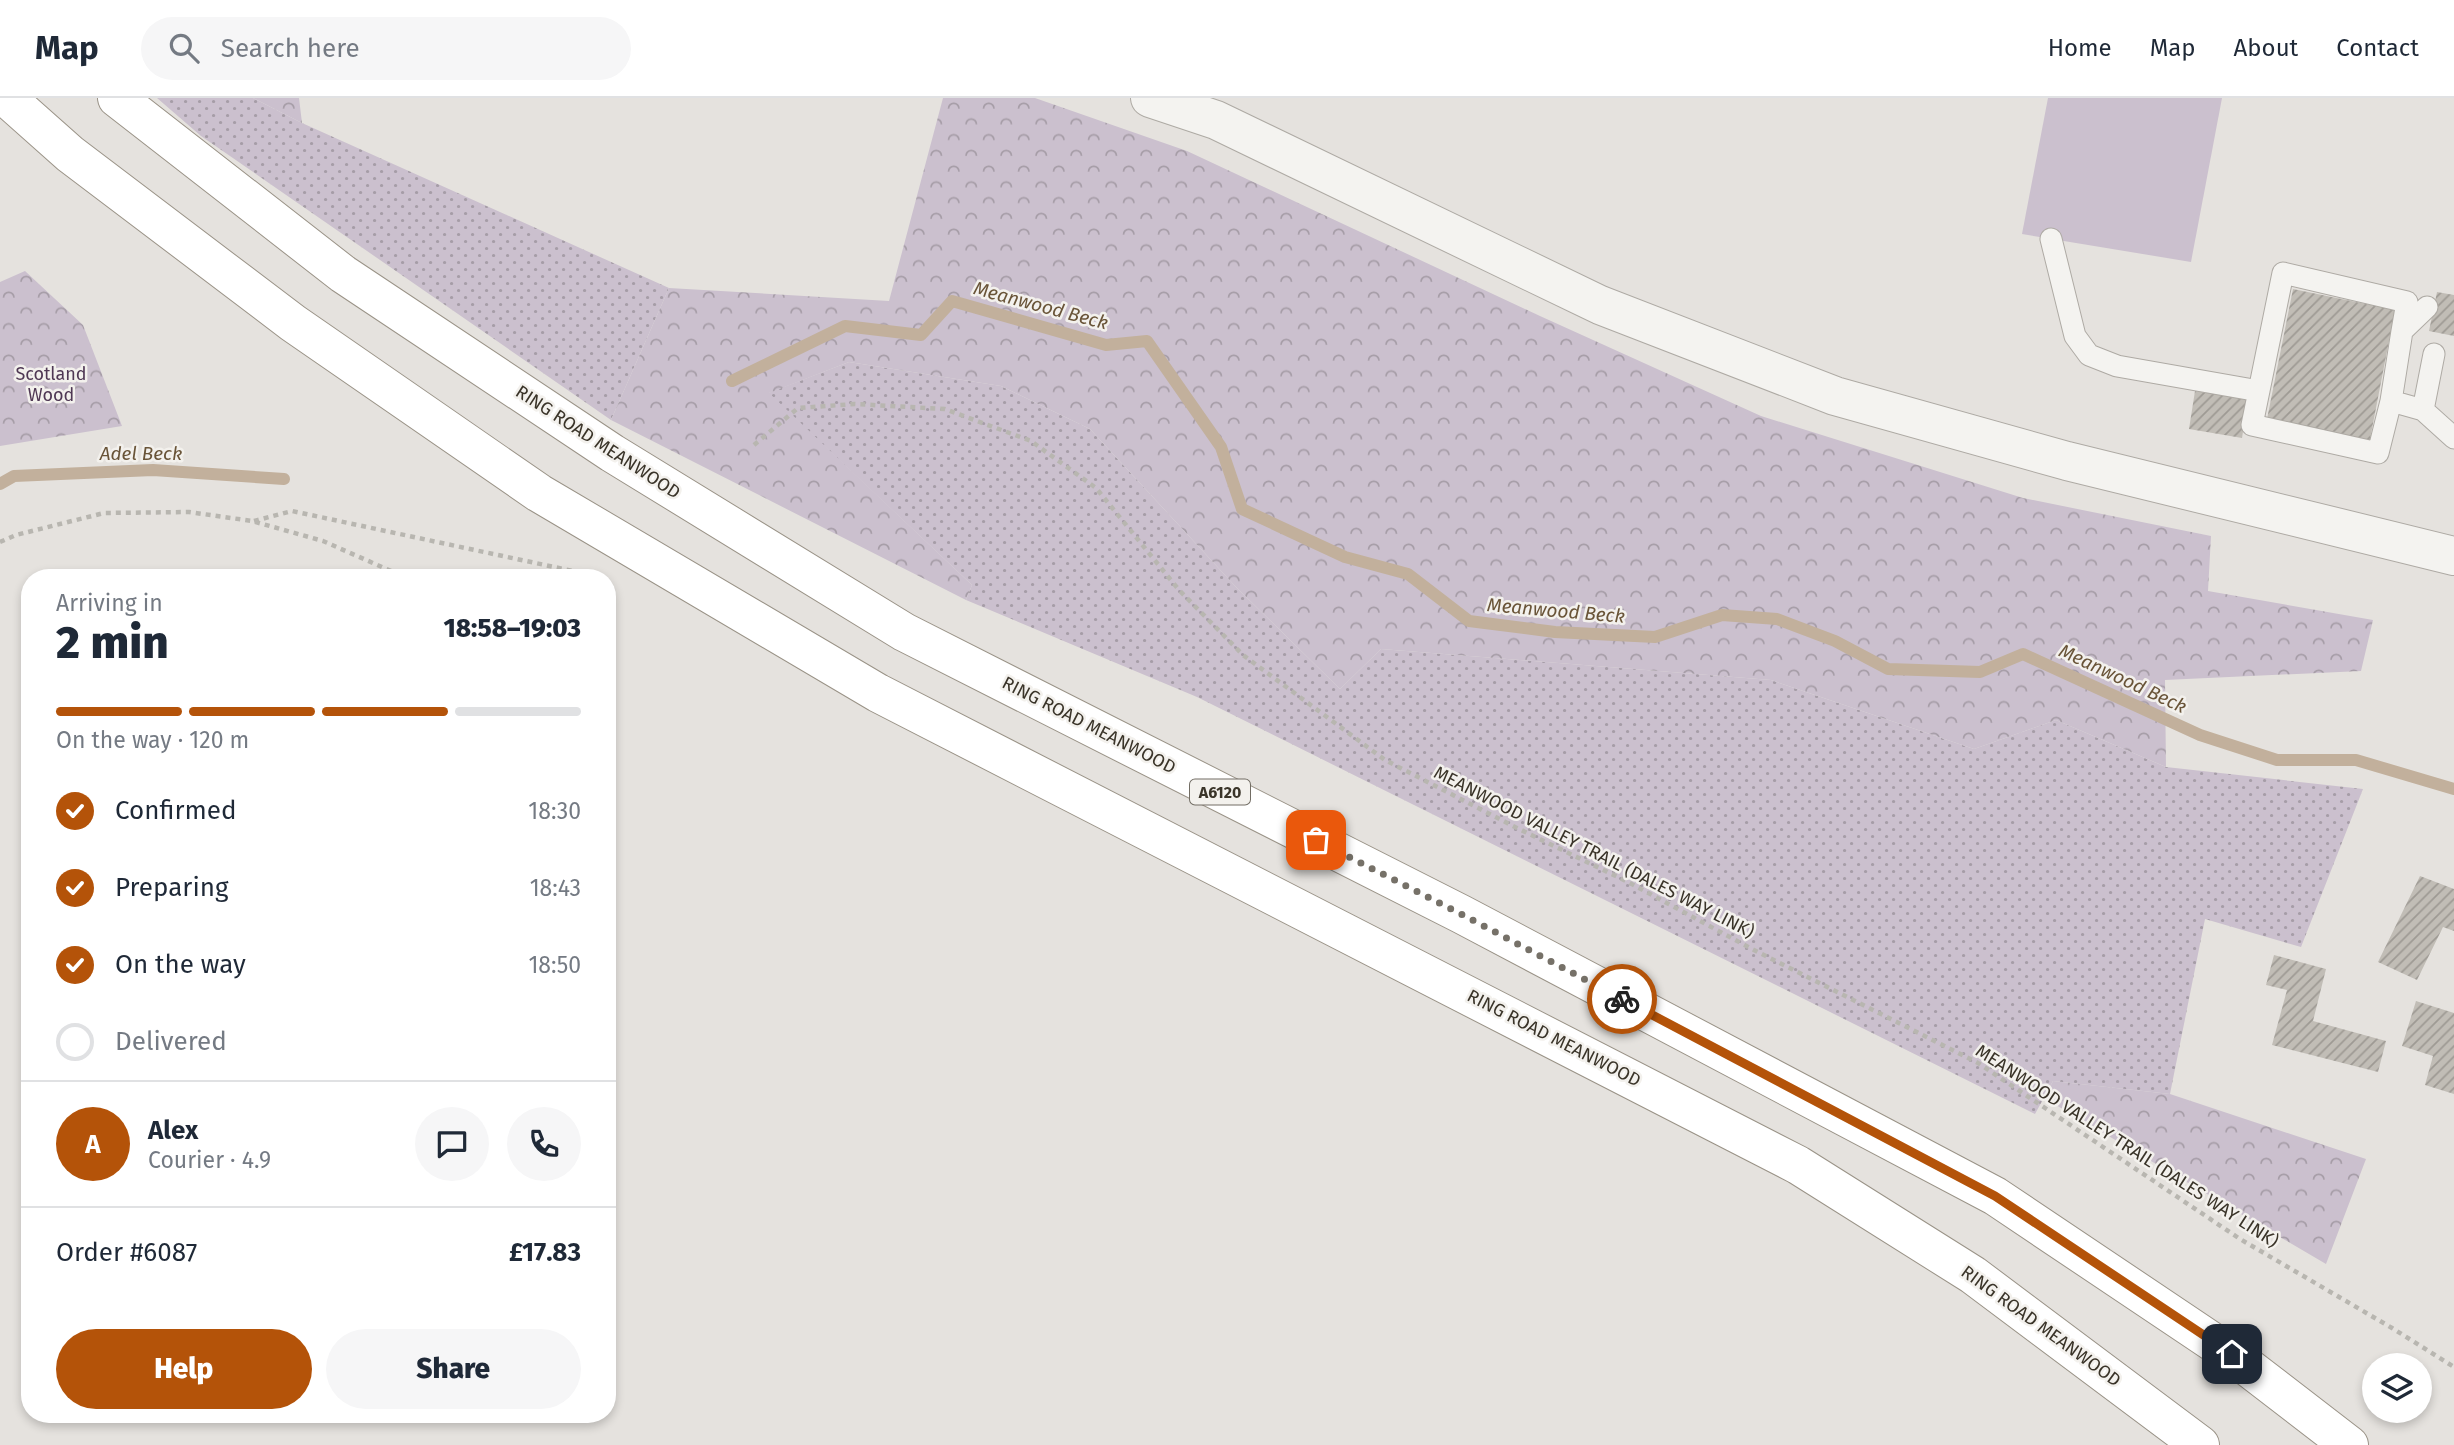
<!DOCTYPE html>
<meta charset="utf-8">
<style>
body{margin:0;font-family:"Fira Sans",sans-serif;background:#f6f6f7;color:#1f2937;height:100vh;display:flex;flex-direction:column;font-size:26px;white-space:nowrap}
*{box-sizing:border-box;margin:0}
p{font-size:23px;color:#747a83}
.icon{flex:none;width:38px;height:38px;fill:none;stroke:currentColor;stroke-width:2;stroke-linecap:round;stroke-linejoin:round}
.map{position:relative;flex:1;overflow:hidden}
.details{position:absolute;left:21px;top:471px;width:595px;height:854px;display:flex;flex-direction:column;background:#fff;border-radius:28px;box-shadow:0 4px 10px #0003}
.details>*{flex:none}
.controls{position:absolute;left:2362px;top:1255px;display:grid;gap:14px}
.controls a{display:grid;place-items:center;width:70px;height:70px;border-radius:50%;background:#fff;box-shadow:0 4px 10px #0003;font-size:35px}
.pin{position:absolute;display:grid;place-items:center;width:60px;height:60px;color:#fff;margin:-30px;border-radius:14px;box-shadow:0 4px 10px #0006}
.courier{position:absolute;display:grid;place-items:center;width:70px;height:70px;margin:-35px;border:5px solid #b45309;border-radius:50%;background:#fff;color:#222;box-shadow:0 2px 9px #0007}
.summary em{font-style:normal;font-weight:800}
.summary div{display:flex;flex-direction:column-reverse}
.summary{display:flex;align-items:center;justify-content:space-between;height:119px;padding:0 35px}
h1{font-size:46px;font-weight:800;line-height:52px}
.bar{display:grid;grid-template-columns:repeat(4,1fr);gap:10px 7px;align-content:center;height:84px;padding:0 35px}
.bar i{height:9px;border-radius:5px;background:#e0e1e3}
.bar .on{background:#b45309}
.bar p{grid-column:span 4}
.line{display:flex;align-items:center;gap:18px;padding:0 35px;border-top:2px solid #e0e1e3}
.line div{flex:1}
.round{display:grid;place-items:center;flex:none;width:74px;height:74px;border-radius:37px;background:#f6f6f7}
ol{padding:0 35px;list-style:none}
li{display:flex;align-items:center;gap:21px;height:77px}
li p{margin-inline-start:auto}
li .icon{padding:7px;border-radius:50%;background:#b45309;color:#fff;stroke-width:4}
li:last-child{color:#747a83}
li i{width:38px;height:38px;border:4px solid #e0e1e3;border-radius:50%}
.cta{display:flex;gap:14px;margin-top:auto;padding:14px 35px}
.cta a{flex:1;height:80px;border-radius:42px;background:#b45309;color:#fff;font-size:28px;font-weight:800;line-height:80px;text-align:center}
.cta a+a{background:#f6f6f7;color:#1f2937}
header{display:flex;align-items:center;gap:42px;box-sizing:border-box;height:98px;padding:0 35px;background:#fff;border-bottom:2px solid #e0e1e3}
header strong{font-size:33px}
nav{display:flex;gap:38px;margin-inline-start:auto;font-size:24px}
.search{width:490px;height:63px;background:#f6f6f7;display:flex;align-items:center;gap:18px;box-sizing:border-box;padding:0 24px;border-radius:38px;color:#747a83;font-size:26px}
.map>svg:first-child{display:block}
</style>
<header>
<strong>Map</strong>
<div class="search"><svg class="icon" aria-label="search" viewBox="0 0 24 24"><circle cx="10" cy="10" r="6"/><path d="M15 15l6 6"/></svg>Search here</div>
<nav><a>Home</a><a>Map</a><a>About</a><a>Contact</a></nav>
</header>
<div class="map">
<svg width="2454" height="1347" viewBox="0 0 2454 1347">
<defs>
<pattern id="grass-dots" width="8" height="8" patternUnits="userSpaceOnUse" patternTransform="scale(1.75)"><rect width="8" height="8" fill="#cbc0ce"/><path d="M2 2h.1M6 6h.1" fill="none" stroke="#a69da7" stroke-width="1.8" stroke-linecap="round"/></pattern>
<pattern id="forest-crowns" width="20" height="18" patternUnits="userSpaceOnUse" patternTransform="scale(1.75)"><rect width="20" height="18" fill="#cbc0ce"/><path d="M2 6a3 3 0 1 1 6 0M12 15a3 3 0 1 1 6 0" fill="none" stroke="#a69da7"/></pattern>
<pattern id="building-hatch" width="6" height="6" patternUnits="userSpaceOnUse" patternTransform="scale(1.75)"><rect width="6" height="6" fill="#c1bdb6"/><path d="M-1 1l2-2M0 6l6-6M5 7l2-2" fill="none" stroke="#9e9a94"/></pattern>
</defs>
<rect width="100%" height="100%" fill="#e5e2de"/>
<path fill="url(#grass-dots)" d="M157 0H253L302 25 669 190 611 322 201 38Z
M849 264 1001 288 1090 331 1236 489 1340 591 1381 551 1771 582 1974 651 2056 622 2166 669 2363 691 2301 849 2205 821 2170 996 2053 983 2035 1016 1197 599 966 502 972 487 768 295Z"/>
<path fill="url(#forest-crowns)" d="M253 0H299L302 25Z
M943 0H1035L1187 53 1540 218 1761 318 2023 400 2211 438 2208 493 2373 522 2361 573 2165 582 2166 669 2056 622 1974 651 1771 582 1381 551 1340 591 1236 489 1090 331 1001 288 849 264 769 295 972 487 966 502 611 322 669 190 889 203Z
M25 173 83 227 122 328 0 348V184Z
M2053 983 2170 996 2366 1061 2326 1166 2044 1000Z"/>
<path fill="#cbc0ce" d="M2048 0H2222L2191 164 2022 136Z"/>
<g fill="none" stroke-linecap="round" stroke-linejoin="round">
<path stroke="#c2b09c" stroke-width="12" d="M732 283 845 228 921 237 952 203 1106 247 1147 243 1221 349 1242 411 1345 459 1408 476 1469 523 1555 534 1655 539 1722 517 1777 521 1835 543 1888 571 1980 574 2023 556 2200 637 2277 662H2356L2454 691
M0 386 14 378 153 372 284 381"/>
</g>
<path fill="url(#building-hatch)" d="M2293 191 2395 212 2369 346 2266 326Z
M2437 194 2454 197V238L2429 233Z
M2195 293 2248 301 2242 340 2189 331Z
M2420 778 2454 791V833L2443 829 2417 882 2378 864Z
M2274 857 2326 871 2313 923 2386 943 2378 974 2272 947 2287 892 2266 887Z
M2416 903 2454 915V996L2425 987 2433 958 2402 948Z"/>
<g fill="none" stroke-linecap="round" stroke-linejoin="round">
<defs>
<path id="service" d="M2051 141 2075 238 2089 257 2117 268 2259 293
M2434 256 2423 312 2454 340
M2391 303 2378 355 2252 327 2283 175 2407 204 2402 233
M2423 312 2391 303 2402 233 2427 209"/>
<path id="minor" d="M1150 0 1216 22 1600 207 1835 298 2067 363 2454 458"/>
<path id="trunk" d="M7 0 70 56 293 225 539 395 878 595 1798 1067 1973 1177 2200 1347
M117 0 343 176 612 355 904 534 1461 816 1995 1098 2232 1257 2349 1347"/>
</defs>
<use href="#service" stroke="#aeaaa4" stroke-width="23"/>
<use href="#minor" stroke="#aeaaa4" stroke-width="40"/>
<use href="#trunk" stroke="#9a9387" stroke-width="40"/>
<path stroke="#b8b6b0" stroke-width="4.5" stroke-dasharray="5 5" stroke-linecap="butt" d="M754 347 798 310 855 306 945 311 1031 343 1096 390 1179 492 1243 557 1385 662 1515 729 1626 783 1752 851 1978 965 2240 1141 2392 1230 2454 1269
M254 423 292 413 601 479
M0 444 16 437 104 415 189 414 252 423 323 443 407 480"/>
<use href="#service" stroke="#f4f3f0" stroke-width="21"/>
<use href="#minor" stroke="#f4f3f0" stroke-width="38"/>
<use href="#trunk" stroke="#fff" stroke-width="38"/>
</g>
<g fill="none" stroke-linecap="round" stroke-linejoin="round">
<path stroke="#767168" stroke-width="7" stroke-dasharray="0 12.6" d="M1316 742 1461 816 1622 901"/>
<path stroke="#b45309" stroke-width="9" d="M1622 901 1995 1098 2232 1256"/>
</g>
<g text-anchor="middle" stroke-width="5" stroke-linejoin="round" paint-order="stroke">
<rect fill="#f3f1ed" stroke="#726d64" stroke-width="2" x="1190" y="681.5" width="60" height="25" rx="5"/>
<g font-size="16" font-weight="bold" fill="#3a3429">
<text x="1220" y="700">A6120</text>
</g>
<g font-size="18" fill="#4f3854" stroke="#f3f1ed">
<text x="51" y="282">Scotland<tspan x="51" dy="21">Wood</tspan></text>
</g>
<g font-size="18" fill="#3a3429" stroke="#f3f1ed">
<text transform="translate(598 344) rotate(33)" y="6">RING ROAD MEANWOOD</text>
<text transform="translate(1089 627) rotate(27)" y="6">RING ROAD MEANWOOD</text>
<text transform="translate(1594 754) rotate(27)" y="6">MEANWOOD VALLEY TRAIL (DALES WAY LINK)</text>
<text transform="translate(1554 940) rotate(27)" y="6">RING ROAD MEANWOOD</text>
<text transform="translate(2127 1048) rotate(33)" y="6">MEANWOOD VALLEY TRAIL (DALES WAY LINK)</text>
<text transform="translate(2041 1228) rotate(36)" y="6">RING ROAD MEANWOOD</text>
</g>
<g font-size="19" font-style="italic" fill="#695438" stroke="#f3f1ed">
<text transform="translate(1041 207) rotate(15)" y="7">Meanwood Beck</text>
<text x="141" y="362">Adel Beck</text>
<text transform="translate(1556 512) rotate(5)" y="7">Meanwood Beck</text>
<text transform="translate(2123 580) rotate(25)" y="7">Meanwood Beck</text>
</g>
</g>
</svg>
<div class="controls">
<a><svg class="icon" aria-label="layers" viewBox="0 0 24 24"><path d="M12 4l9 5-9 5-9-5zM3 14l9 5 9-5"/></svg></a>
</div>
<div class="pin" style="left:1316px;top:742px;background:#ea580c"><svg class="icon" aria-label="bag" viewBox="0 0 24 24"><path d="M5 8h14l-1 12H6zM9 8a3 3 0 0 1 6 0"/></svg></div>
<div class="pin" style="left:2232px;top:1256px;background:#1f2937"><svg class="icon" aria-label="home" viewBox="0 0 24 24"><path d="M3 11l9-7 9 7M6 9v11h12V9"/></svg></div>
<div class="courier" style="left:1622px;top:901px"><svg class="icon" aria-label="bike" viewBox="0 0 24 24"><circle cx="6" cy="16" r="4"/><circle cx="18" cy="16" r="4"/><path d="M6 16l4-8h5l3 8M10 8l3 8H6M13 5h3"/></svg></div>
<section class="details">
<div class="summary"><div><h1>2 min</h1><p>Arriving in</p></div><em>18:58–19:03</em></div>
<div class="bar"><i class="on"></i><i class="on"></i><i class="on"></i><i></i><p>On the way · 120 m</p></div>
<ol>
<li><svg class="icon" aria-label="check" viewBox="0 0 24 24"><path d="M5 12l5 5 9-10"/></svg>Confirmed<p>18:30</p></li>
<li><svg class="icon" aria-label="check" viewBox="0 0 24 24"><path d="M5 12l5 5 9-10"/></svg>Preparing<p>18:43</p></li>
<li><svg class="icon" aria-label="check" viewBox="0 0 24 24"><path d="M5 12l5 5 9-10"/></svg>On the way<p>18:50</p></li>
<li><i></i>Delivered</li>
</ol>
<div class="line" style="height:126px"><b class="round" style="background:#b45309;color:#fff">A</b><div><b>Alex</b><p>Courier · 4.9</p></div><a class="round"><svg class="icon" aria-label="chat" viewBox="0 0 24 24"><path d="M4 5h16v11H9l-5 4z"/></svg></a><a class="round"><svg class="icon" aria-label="phone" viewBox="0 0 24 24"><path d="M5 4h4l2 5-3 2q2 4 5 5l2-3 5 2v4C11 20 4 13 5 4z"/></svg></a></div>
<div class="line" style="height:91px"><div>Order #6087</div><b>£17.83</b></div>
<div class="cta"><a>Help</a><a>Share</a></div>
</section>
</div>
